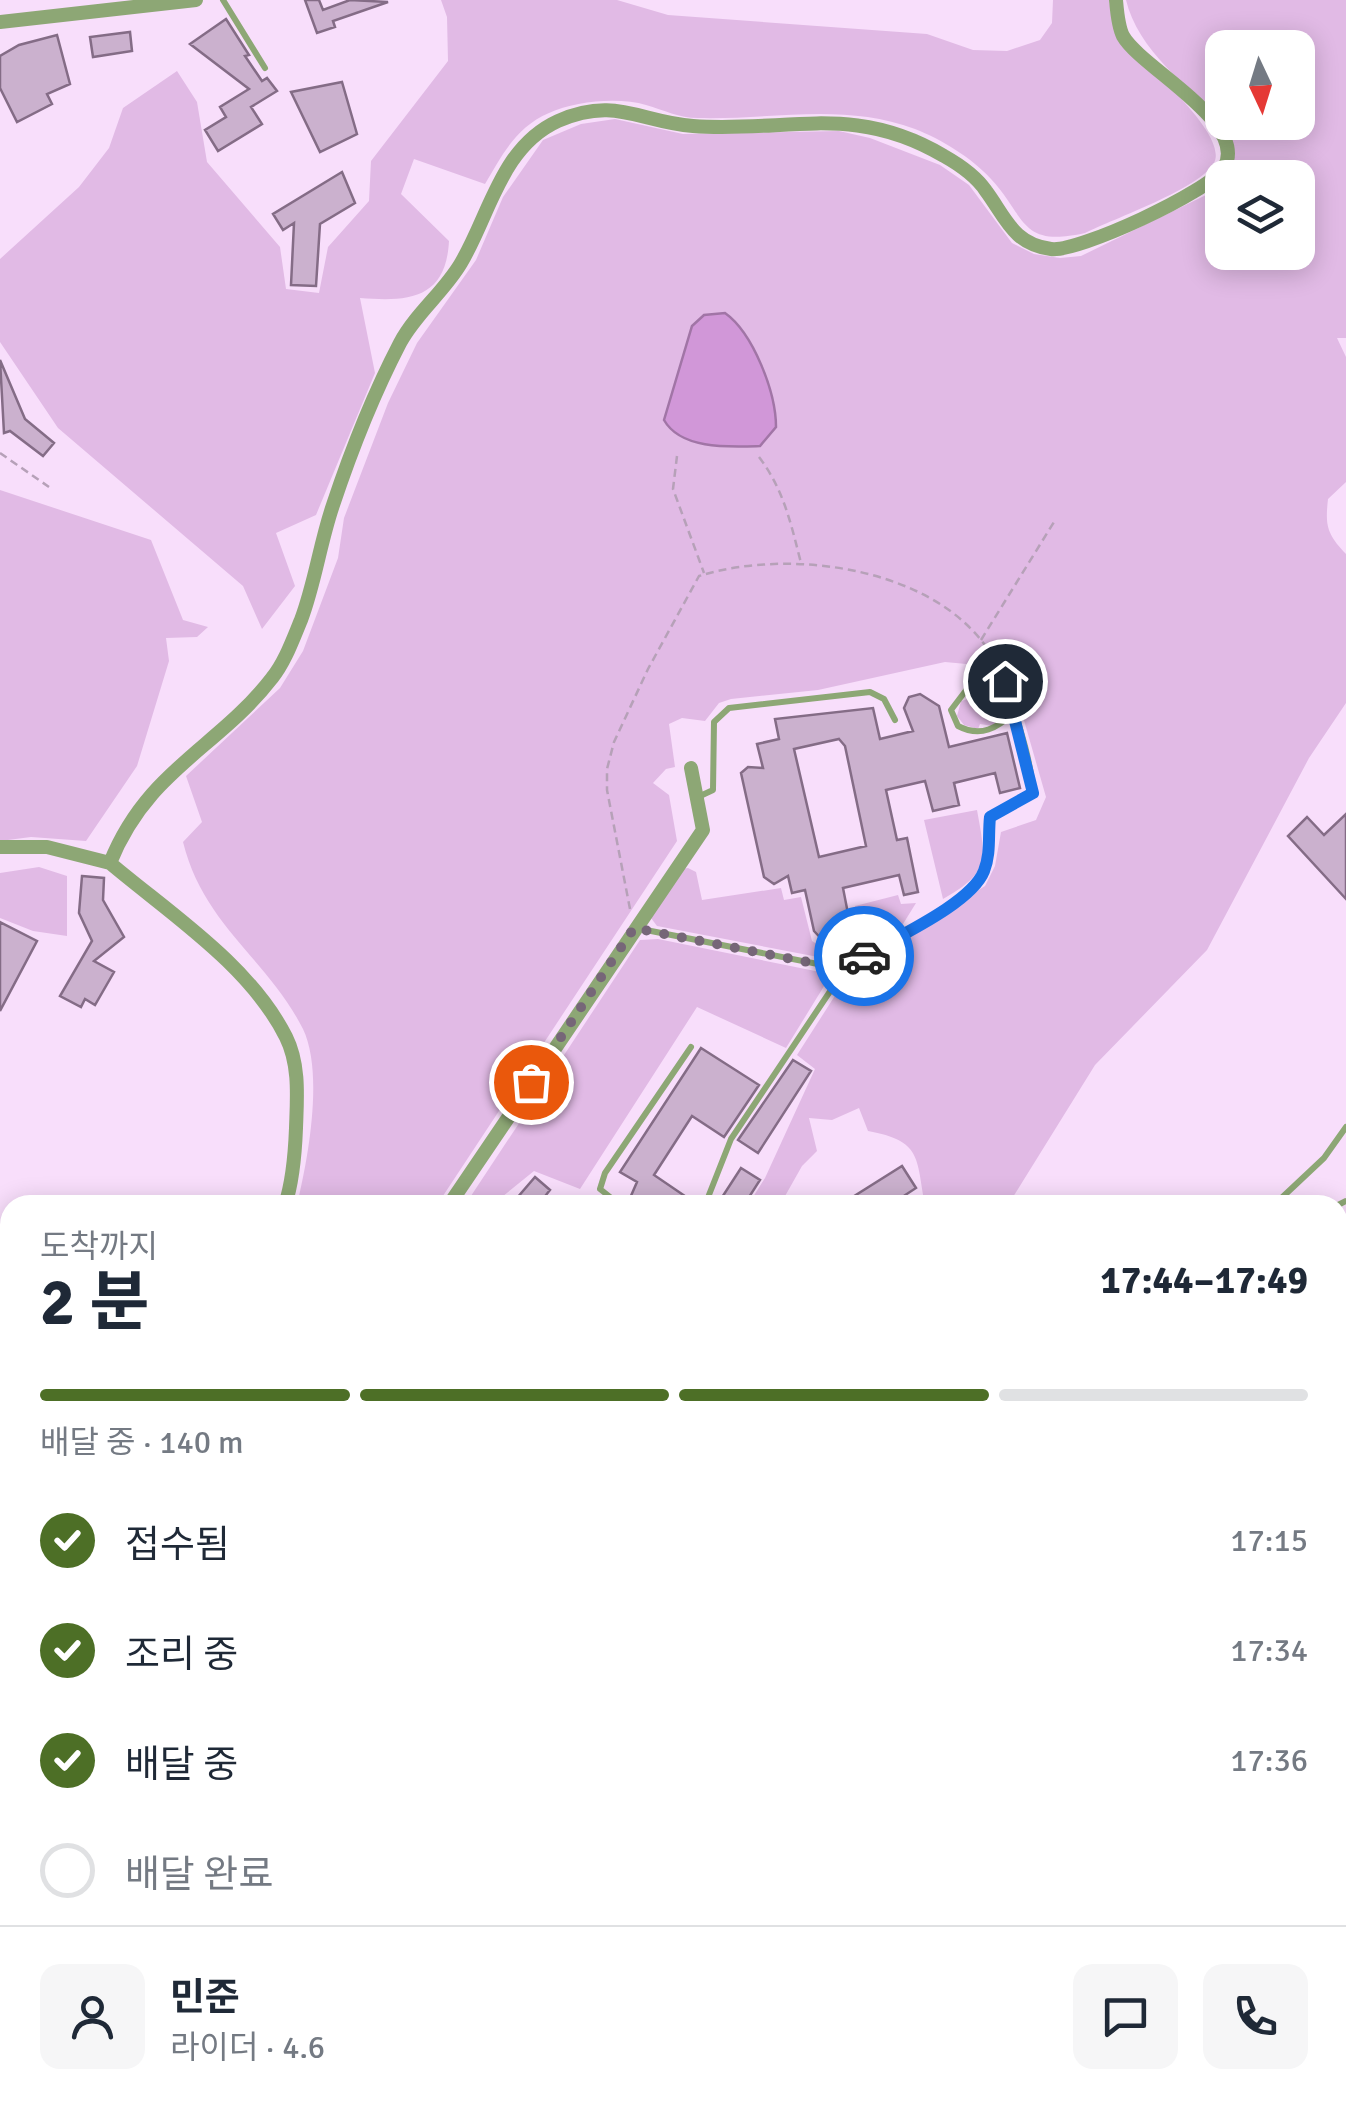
<!DOCTYPE html>
<html lang="ko">
<meta charset="utf-8">
<style>
body{margin:0;font-family:Signika,"Noto Sans KR",sans-serif;background:#f6f6f7;color:#1f2937;height:100vh;display:flex;flex-direction:column;font-size:38px;white-space:nowrap}
*{box-sizing:border-box;margin:0}
p{font-size:32px;color:#747a83}
.icon{flex:none;width:55px;height:55px;fill:none;stroke:currentColor;stroke-width:2;stroke-linecap:round;stroke-linejoin:round}
.map{position:relative;flex:1;overflow:hidden}
.side{position:absolute;left:0px;top:1195px;width:1348px;height:932px;display:flex;flex-direction:column;background:#fff;border-radius:30px 30px 0 0;box-shadow:0 5px 25px #0003}
.side>*{flex:none}
.needle{width:65px;rotate:176deg}
.buttons{position:absolute;left:1205px;top:30px;display:grid;gap:20px}
.buttons a{display:grid;place-items:center;width:110px;height:110px;border-radius:20px;background:#fff;box-shadow:0 5px 25px #0003;font-size:50px}
.pin{position:absolute;display:grid;place-items:center;width:85px;height:85px;color:#fff;margin:-42px;border:5px solid #fff;border-radius:50%;box-shadow:0 2px 10px #0007}
.courier{position:absolute;display:grid;place-items:center;width:100px;height:100px;margin:-50px;border:8px solid #1a73e8;border-radius:50%;background:#fff;color:#222;box-shadow:0 2px 12px #0007}
.overview em{font-style:normal;font-weight:700}
.overview div{display:flex;flex-direction:column-reverse}
.overview{display:flex;align-items:center;justify-content:space-between;height:170px;padding:0 40px}
h1{font-size:65px;font-weight:700;line-height:75px}
.bar{display:grid;grid-template-columns:repeat(4,1fr);gap:15px 10px;align-content:center;height:120px;padding:0 40px}
.bar i{height:12px;border-radius:8px;background:#e0e1e3}
.bar .selected{background:#4d6f26}
.bar p{grid-column:span 4}
.line{display:flex;align-items:center;gap:25px;padding:0 40px;border-top:2px solid #e0e1e3}
.line div{flex:1}
.round{display:grid;place-items:center;flex:none;width:105px;height:105px;border-radius:20px;background:#f6f6f7}
ol{padding:0 40px;list-style:none}
li{display:flex;align-items:center;gap:30px;height:110px}
li p{margin-inline-start:auto}
li .icon{padding:10px;border-radius:50%;background:#4d6f26;color:#fff;stroke-width:4}
li:last-child{color:#747a83}
li i{width:55px;height:55px;border:5px solid #e0e1e3;border-radius:50%}
.map>svg:first-child{display:block}
</style>
<div class="map">
<svg width="1346" height="2127" viewBox="0 0 1346 2127">
<rect width="100%" height="100%" fill="#f8defb"/>
<path fill="#e1bae5" d="M441 0H617L668 15 927 34 973 50 1007 51 1040 40 1052 23 1053 0H1109C1111 10 1111 21 1117 30 1135 58 1230 132 1214 163 1201 188 1113 219 1085 233 1019 248 1026 216 991 179 972 158 941 139 915 129 843 102 772 120 698 118 679 118 664 110 646 105 619 97 575 101 549 113 516 127 502 155 485 184L414 159 401 194 449 241C446 299 409 302 360 298L375 373 316 515 276 533 295 586 262 629 243 586 58 428 0 342V259L79 187 109 148 123 108 177 71 197 102 207 162 280 247 286 289 319 293 328 247 369 201 371 161 448 61 447 17Z
M1126 0H1346V338H1337L1346 357V482L1328 499C1325 526 1327 534 1346 554V703L1309 758 1207 950 1095 1065 1008 1205H925C916 1157 922 1141 868 1131L859 1108 832 1120 809 1118 817 1151 802 1166 780 1205H748L765 1178 815 1069 797 1055 854 966 985 886 995 866 1001 832 1036 820 1046 797 1009 668 945 662 818 690 731 699 719 703 705 721 682 718 669 724 675 767 666 769 653 783 669 795 677 841 437 1205H297C308 1159 324 1073 303 1029 267 958 204 926 183 842L202 822 186 776 280 688 303 651 338 558 344 518 388 403 417 343 476 260 503 197 543 140 581 124 615 119 683 134 839 131 870 138 940 165 969 185 1012 243 1034 254 1060 258 1081 256 1206 195 1222 179V252H1298V178L1224 177C1241 161 1232 143 1225 123L1298 122V48H1222V120C1187 86 1138 50 1126 0Z
M0 490 151 540 183 620 208 627 197 637 166 638 169 661 137 766 86 841 31 837 0 841Z
M990 693 1004 701 1005 717 993 726 980 724 978 729 964 725 957 716 961 701Z
M977 810C986 859 990 873 943 899L924 820Z
M39 867 67 876V936L33 931 0 918V873Z
M688 868 696 872 702 900 781 888 784 900 801 897 812 941 828 951 853 941 858 932 855 906 898 895 901 904 916 903 903 924 839 961 657 926 651 918 682 869Z
M658 939 825 973 829 978 786 1048 697 1007 580 1189 534 1171 492 1205H465L640 940Z"/>
<path fill="#d197d8" stroke="#a175a6" stroke-width="2.5" d="M725 313C753 333 776 392 776 427L760 446C730 447 681 450 664 420L692 326 704 315Z"/>
<path fill="#cbb1ce" stroke="#846c86" stroke-width="2.5" fill-rule="evenodd" d="M305 0H319L323 10 350 0 388 2 333 21 335 27 317 33Z
M226 19 249 55 245 56 262 81 267 78 277 91 251 107 262 124 218 151 205 130 226 117 220 107 249 89 190 44Z
M130 32 132 51 93 57 90 37Z
M57 35 70 84 47 94 52 104 17 122 0 88V56L19 45Z
M342 82 357 134 320 152 291 92Z
M342 172 355 203 320 224 316 286 291 285 294 223 283 230 273 214Z
M0 360 25 419 54 443 43 456 10 431 4 433Z
M920 694 939 706 949 747 1007 733 1020 788 1000 793 995 773 954 783 959 805 933 811 925 781 886 790 897 840 907 838 918 892 904 895 899 875 843 888 851 929 846 941 827 945 814 931 805 890 792 893 788 876 774 884 764 877 741 773 748 767 763 768 757 744 779 739 775 719 873 708 880 739 913 731 904 708 909 697ZM839 739 845 746 866 846 819 857 794 749Z
M1346 814V899L1288 836 1307 817 1324 835Z
M82 876 104 878 103 900 124 937 94 961 114 972 95 1005 85 999 81 1007 60 996 92 941 79 913Z
M0 922 37 941 0 1011Z
M701 1048 759 1085 724 1137 692 1116 654 1175 698 1205H627L637 1182 620 1172Z
M793 1060 811 1071 758 1153 738 1140Z
M902 1166 916 1188 890 1205H840Z
M741 1168 760 1180 744 1205H717Z
M535 1177 550 1190 538 1205H511Z"/>
<g fill="none" stroke-linecap="round" stroke-linejoin="round">
<path stroke="#b6a1b8" stroke-width="2.5" stroke-dasharray="8 5" stroke-linecap="butt" d="M0 453 49 487
M677 456 673 489 704 573
M759 457C784 490 791 524 801 563
M981 640 1054 522
M630 909 607 790V769L614 742 648 669 699 576C794 546 955 569 1000 671"/>
<path stroke="#8da775" stroke-width="6" d="M223 0 265 68
M698 797 713 790 714 722 729 708 870 692 884 699 895 720
M636 928 838 968 854 962C887 943 970 905 984 872 991 854 988 835 990 817 1003 804 1020 806 1033 793 1031 756 1016 717 1005 681L967 689 951 710 958 726C981 738 997 728 1015 712
M620 1205 600 1189 605 1173 691 1047
M705 1205 731 1139 835 984 838 968
M1274 1205 1324 1158 1346 1127
M1338 1205 1346 1201
M1338 1394 1346 1393
M1338 1715 1346 1711
M1338 1754 1346 1773
M0 2110 10 2112
M37 2118 83 2127
M984 2118 1015 2127
M1054 2127 1077 2123 1099 2127"/>
<path stroke="#8da775" stroke-width="14" d="M0 22 196 0
M0 847H47L110 863
M285 1205C293 1181 295 1154 296 1128 297 1098 300 1065 286 1037 250 965 169 913 110 863 147 770 218 748 272 678 285 662 293 639 301 620 315 583 320 543 333 505 351 451 374 393 400 343 416 313 444 292 461 263 490 214 501 147 558 121 615 96 640 122 693 126 788 133 853 102 944 156 960 165 976 176 986 191 1006 218 1013 244 1051 249 1077 253 1209 192 1224 168 1250 123 1141 68 1123 36 1118 26 1117 11 1116 0
M449 1205 703 830 691 768
M0 1722 10 1721
M0 1854 10 1819
M0 1871 10 1876
M7 1916 10 1904
M238 2127 240 2118"/>
<path stroke="#618738" stroke-width="20" d="M1338 1991 1346 1968
M1288 2127 1292 2118"/>
<path stroke="#496c1b" stroke-width="22" d="M1338 1878 1346 1872
M0 2051 10 2053
M330 2118 403 2127
M689 2127 764 2118"/>
</g>
<g fill="none" stroke-linecap="round" stroke-linejoin="round">
<path stroke="#766678" stroke-width="10" stroke-dasharray="0 18" d="M531 1082 634 928 838 968 864 956"/>
<path stroke="#1a73e8" stroke-width="12" d="M864 956C894 938 971 904 984 871 991 854 988 835 990 817L1033 793 1005 681"/>
</g>
</svg>
<div class="buttons">
<a><svg class="needle" viewBox="-14 -14 28 28"><path d="M0-13l5 13h-10z" fill="#e53935"/><path d="M0 13l5-13h-10z" fill="#747a83"/></svg></a>
<a><svg class="icon" aria-label="layers" viewBox="0 0 24 24"><path d="M12 4l9 5-9 5-9-5zM3 14l9 5 9-5"/></svg></a>
</div>
<div class="pin" style="left:531px;top:1082px;background:#ea580c"><svg class="icon" aria-label="bag" viewBox="0 0 24 24"><path d="M5 8h14l-1 12H6zM9 8a3 3 0 0 1 6 0"/></svg></div>
<div class="pin" style="left:1005px;top:681px;background:#1f2937"><svg class="icon" aria-label="home" viewBox="0 0 24 24"><path d="M3 11l9-7 9 7M6 9v11h12V9"/></svg></div>
<div class="courier" style="left:864px;top:956px"><svg class="icon" aria-label="car" viewBox="0 0 24 24"><path d="M5 17H2v-5l4-1 3-4h7l3 4 3 1v5h-3M9 17h6M6 11h13"/><circle cx="7" cy="17" r="2"/><circle cx="17" cy="17" r="2"/></svg></div>
<section class="side">
<div class="overview"><div><h1>2 분</h1><p>도착까지</p></div><em>17:44–17:49</em></div>
<div class="bar"><i class="selected"></i><i class="selected"></i><i class="selected"></i><i></i><p>배달 중 · 140 m</p></div>
<ol>
<li><svg class="icon" aria-label="check" viewBox="0 0 24 24"><path d="M5 12l5 5 9-10"/></svg>접수됨<p>17:15</p></li>
<li><svg class="icon" aria-label="check" viewBox="0 0 24 24"><path d="M5 12l5 5 9-10"/></svg>조리 중<p>17:34</p></li>
<li><svg class="icon" aria-label="check" viewBox="0 0 24 24"><path d="M5 12l5 5 9-10"/></svg>배달 중<p>17:36</p></li>
<li><i></i>배달 완료</li>
</ol>
<div class="line" style="height:180px"><a class="round"><svg class="icon" aria-label="person" viewBox="0 0 24 24"><circle cx="12" cy="8" r="4"/><path d="M4 21q1-7 8-7t8 7"/></svg></a><div><b>민준</b><p>라이더 · 4.6</p></div><a class="round"><svg class="icon" aria-label="chat" viewBox="0 0 24 24"><path d="M4 5h16v11H9l-5 4z"/></svg></a><a class="round"><svg class="icon" aria-label="phone" viewBox="0 0 24 24"><path d="M5 4h4l2 5-3 2q2 4 5 5l2-3 5 2v4C11 20 4 13 5 4z"/></svg></a></div>
</section>
</div>
